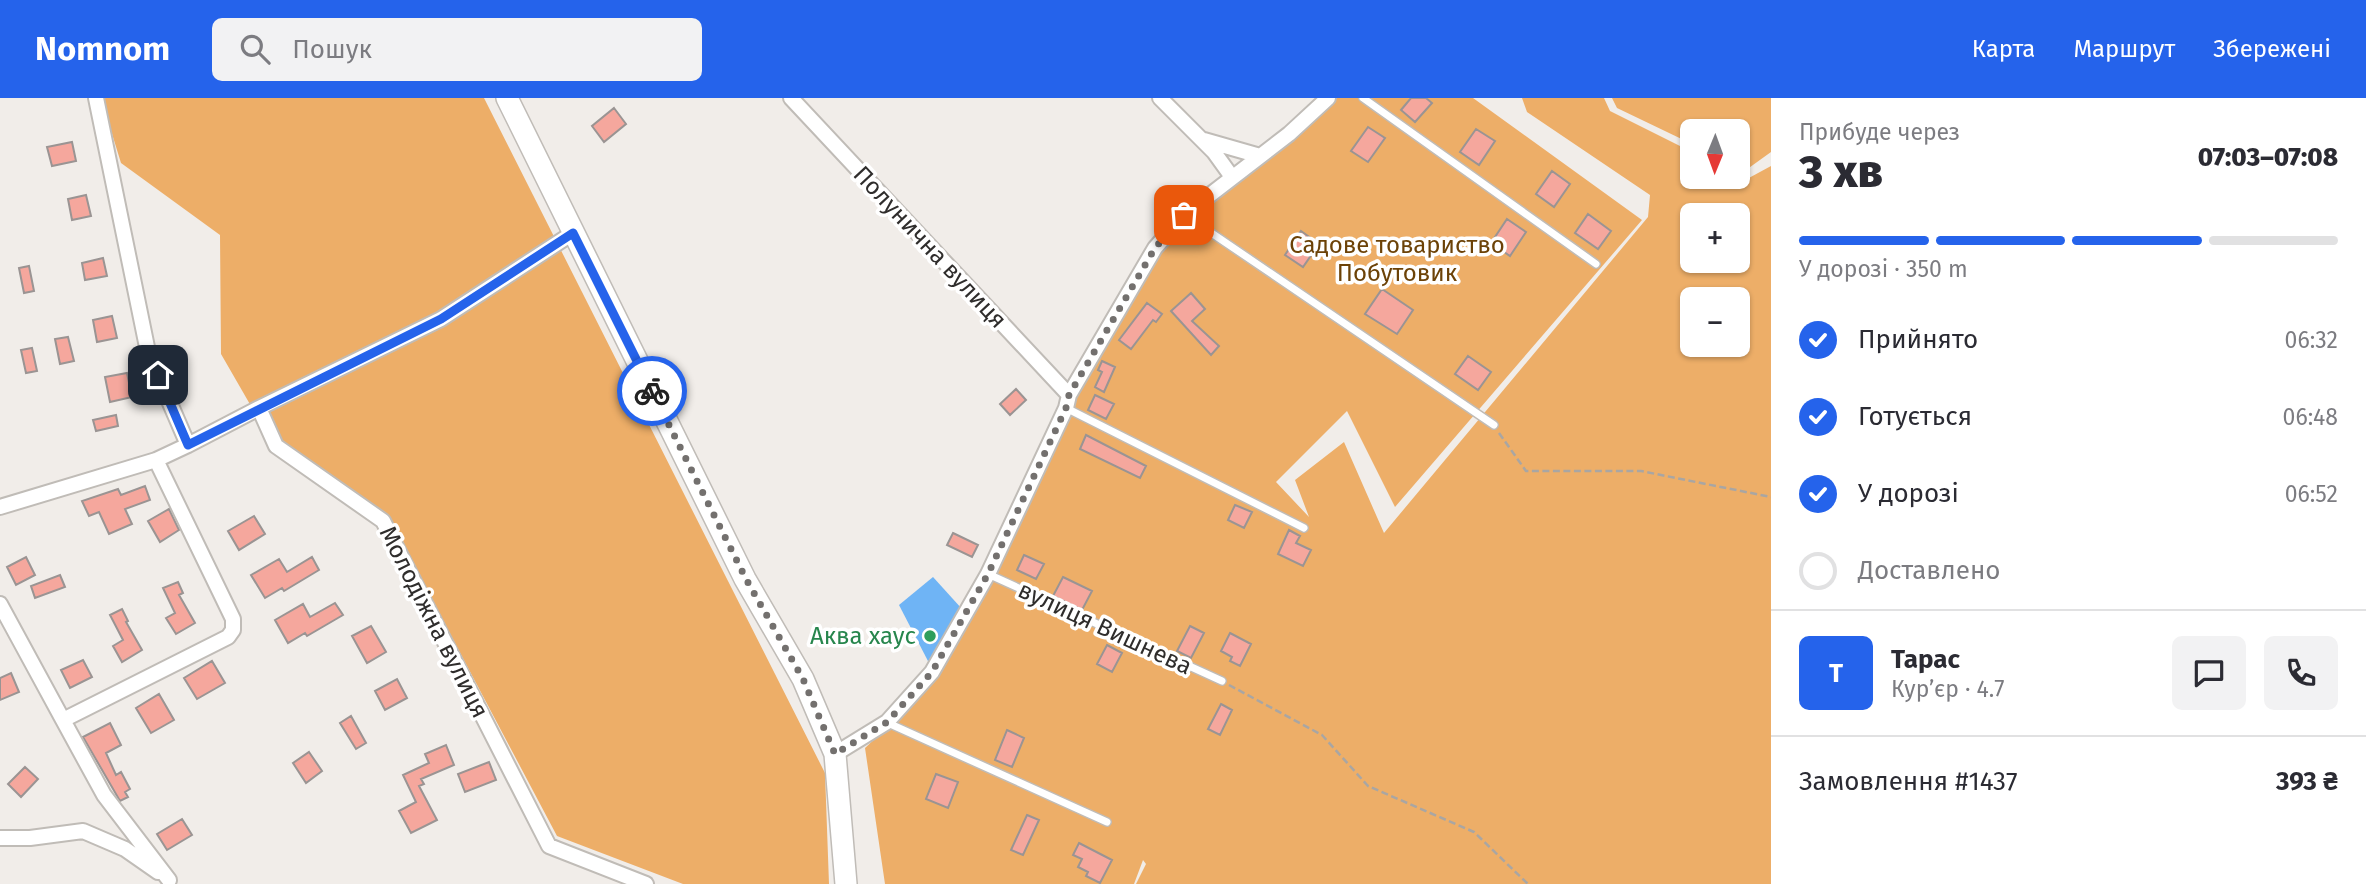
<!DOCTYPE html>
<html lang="uk">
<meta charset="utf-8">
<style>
body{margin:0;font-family:"Fira Sans",sans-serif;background:#f2f2f3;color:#2b2b33;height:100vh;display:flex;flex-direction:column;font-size:26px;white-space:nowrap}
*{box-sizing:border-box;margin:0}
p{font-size:23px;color:#7c7c81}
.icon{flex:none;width:38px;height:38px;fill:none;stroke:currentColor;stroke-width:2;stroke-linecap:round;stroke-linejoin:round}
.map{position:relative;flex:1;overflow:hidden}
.details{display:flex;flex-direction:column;background:#fff;width:595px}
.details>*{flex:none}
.needle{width:46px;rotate:181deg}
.controls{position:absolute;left:1680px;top:21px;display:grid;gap:14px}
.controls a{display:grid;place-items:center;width:70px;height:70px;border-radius:10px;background:#fff;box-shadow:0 2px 5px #0004;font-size:35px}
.pin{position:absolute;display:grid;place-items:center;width:60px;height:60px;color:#fff;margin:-30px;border-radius:14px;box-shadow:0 4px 10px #0006}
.courier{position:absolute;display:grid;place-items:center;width:70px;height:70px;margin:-35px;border:5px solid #2563eb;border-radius:50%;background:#fff;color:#222;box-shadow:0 2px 9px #0007}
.overview em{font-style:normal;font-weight:800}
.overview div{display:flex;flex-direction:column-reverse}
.overview{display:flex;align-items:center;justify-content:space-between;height:119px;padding:0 28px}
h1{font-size:46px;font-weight:800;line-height:52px}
.bar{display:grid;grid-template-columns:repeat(4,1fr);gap:10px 7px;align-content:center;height:84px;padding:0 28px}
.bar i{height:9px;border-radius:5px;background:#e1e1e2}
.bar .current{background:#2563eb}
.bar p{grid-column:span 4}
.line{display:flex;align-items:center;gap:18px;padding:0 28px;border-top:2px solid #e1e1e2}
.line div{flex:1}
.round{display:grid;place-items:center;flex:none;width:74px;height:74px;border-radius:10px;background:#f2f2f3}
ol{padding:0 28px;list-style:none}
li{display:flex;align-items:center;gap:21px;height:77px}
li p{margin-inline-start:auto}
li .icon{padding:7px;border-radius:50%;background:#2563eb;color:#fff;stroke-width:4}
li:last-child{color:#7c7c81}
li i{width:38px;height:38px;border:4px solid #e1e1e2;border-radius:50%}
header{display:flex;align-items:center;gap:42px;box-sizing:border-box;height:98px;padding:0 35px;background:#2563eb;color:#fff}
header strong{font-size:33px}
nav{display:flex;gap:38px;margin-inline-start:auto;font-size:24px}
.search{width:490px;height:63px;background:#f2f2f3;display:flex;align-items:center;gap:18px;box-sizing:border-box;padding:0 24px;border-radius:10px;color:#7c7c81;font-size:26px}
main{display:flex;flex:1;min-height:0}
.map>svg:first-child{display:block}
</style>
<header>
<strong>Nomnom</strong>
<div class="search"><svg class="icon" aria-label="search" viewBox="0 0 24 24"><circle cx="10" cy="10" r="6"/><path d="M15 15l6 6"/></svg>Пошук</div>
<nav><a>Карта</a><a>Маршрут</a><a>Збережені</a></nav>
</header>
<main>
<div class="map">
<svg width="1771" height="786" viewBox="0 0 1771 786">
<rect width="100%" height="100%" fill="#f1ede9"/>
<path fill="#edae68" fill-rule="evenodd" d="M101 0H484L825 675 829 786H683L557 738 386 415 267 336 221 256 220 137 121 65Z
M1331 0H1473L1642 122 1395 409 1347 313 1276 384 1309 419 1295 382 1344 344 1384 435 1648 119 1650 97 1527 14 1522 0H1604L1610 13 1692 54V79L1738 76 1747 81 1771 68V786H1136L1146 766 1143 762 1134 786H885L865 650 928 591 1129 198 1173 134ZM1692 117H1738V163H1692ZM1692 201H1738V247H1692Z
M1612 0H1771V54L1746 72 1738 68V33H1692V46L1617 10Z"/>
<path fill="#6fb4f5" d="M933 479 962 511 929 565 899 507Z"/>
<path fill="#f5a79d" stroke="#9a9493" stroke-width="2" d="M1411 0H1426L1432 5 1415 24 1401 12Z
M614 10 626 26 604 44 592 28Z
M1368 29 1385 40 1368 64 1351 53Z
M1476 31 1495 43 1479 67 1460 54Z
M72 44 76 63 52 68 47 49Z
M1552 73 1570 86 1554 109 1536 96Z
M86 97 91 118 72 122 68 101Z
M1588 116 1611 133 1598 151 1575 135Z
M1507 121 1526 134 1510 158 1491 145Z
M1301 133 1319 146 1303 169 1285 157Z
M103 160 107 178 85 182 82 165Z
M29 168 34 193 24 195 19 170Z
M1382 191 1413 212 1397 236 1365 216Z
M1191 195 1205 211 1192 223 1219 248 1211 257 1171 213Z
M1147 205 1162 216 1156 224 1153 222 1131 251 1119 242Z
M112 218 117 240 97 244 93 222Z
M68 239 74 263 60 266 55 241Z
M32 250 37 273 26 275 21 252Z
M1468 258 1491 274 1478 292 1455 276Z
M1102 263 1115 269 1104 294 1095 289 1102 274 1098 272Z
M127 275 132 299 110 304 105 279Z
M1016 291 1026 302 1010 317 1000 306Z
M1095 297 1114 306 1106 321 1088 312Z
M116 317 118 328 96 333 93 322Z
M1086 337 1146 368 1140 380 1080 351Z
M145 388 150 402 125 411 132 426 109 436 99 414 89 418 82 403 118 391 121 397Z
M1235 407 1252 414 1244 430 1228 422Z
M169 411 179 432 160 444 148 423Z
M254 418 265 436 239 452 228 433Z
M1289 432 1300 438 1296 445 1311 452 1303 468 1278 456Z
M953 435 978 447 972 459 947 447Z
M1024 457 1044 466 1036 481 1017 472Z
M26 459 35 477 16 487 7 469Z
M312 459 319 472 284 493 282 490 265 500 251 477 279 461 287 474Z
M60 477 65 489 35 500 31 488Z
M1063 479 1092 493 1082 512 1053 498Z
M178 484 183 495 179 497 195 525 176 536 166 520 175 515 163 490Z
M335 505 343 517 307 538 305 535 288 545 275 522 303 506 310 519Z
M122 511 128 523 126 524 142 552 122 564 113 548 123 542 110 517Z
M371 528 386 554 367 565 352 538Z
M1190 528 1204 535 1191 560 1177 553Z
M1230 535 1251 546 1240 568 1230 563 1232 559 1221 553Z
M1107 547 1122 555 1112 574 1097 566Z
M83 562 92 579 70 590 61 572Z
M212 563 225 585 197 601 184 580Z
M11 575 19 594 0 602V580Z
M397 581 407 600 385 612 375 593Z
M159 596 174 622 151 635 136 610Z
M1221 606 1232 612 1220 637 1208 631Z
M351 618 366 645 356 651 340 625Z
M110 625 121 647 106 655 116 677 121 674 130 691 125 694 128 699 120 703 83 639Z
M1007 632 1024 640 1012 669 995 662Z
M446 647 454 667 421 681 424 686 419 688 437 722 411 735 399 713 416 704 403 677 429 665 425 656Z
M309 654 322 673 306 685 293 665Z
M489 664 496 682 465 694 458 676Z
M25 669 38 681 21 699 8 686Z
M936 676 958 684 948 710 926 701Z
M1027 717 1039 722 1023 757 1011 752Z
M182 721 192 737 167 752 157 736Z
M1079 745 1112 762 1100 785 1086 778 1088 774 1078 769 1082 761 1073 757Z"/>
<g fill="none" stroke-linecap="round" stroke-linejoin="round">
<defs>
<path id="service" d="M1363 0 1596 166
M1185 117 1494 327
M1066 310 1304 430
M988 476 1222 583
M888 625 1107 724"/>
<path id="minor" d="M96 0 148 254 188 347 259 310 276 348 383 423 549 748 646 786
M791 0 1069 297
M1160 0 1214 54 1232 79
M1204 42 1260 58
M259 310 441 221 573 135
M0 409 156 362 188 347
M0 506 63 622 228 539 233 532V521L156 362
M63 622 104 697 169 782
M835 656 887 624 932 574 988 476 1066 310 1069 297 1155 150 1184 117 1289 36 1328 0
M0 740H30L83 733 125 751 158 774"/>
<path id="secondary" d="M507 0 745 481 803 581 835 656 846 786"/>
</defs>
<use href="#service" stroke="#c0bcb7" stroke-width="10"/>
<use href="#minor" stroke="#c0bcb7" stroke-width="18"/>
<use href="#secondary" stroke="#c0bcb7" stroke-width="24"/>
<path stroke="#a9a6a3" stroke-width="2.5" stroke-dasharray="7 3.5" stroke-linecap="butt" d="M1499 335 1526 373H1641L1771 399
M1229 587 1322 637 1368 688 1474 734 1528 786"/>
<use href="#service" stroke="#fff" stroke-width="7"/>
<use href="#minor" stroke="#fff" stroke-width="14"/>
<use href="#secondary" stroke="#fff" stroke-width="21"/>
</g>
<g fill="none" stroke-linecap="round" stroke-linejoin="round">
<path stroke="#73706e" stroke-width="7" stroke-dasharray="0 12.6" d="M652 293 746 481 803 581 835 656 887 624 932 574 988 476 1066 310 1069 297 1155 150 1184 117"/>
<path stroke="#2563eb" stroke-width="9" d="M158 277 188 347 441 221 573 135 652 293"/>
</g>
<circle fill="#2e9e5b" stroke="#fff" stroke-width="2.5" cx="930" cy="538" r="7"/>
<g text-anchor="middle" stroke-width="7" stroke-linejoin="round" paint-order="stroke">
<g font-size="24" fill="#6c4207" stroke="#fff">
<text x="1397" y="155">Садове товариство<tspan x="1397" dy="28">Побутовик</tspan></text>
</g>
<g font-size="24" fill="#2f2d2c" stroke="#fff">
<text transform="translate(930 149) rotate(47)" y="8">Полунична вулиця</text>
<text transform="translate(434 524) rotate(63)" y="8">Молодіжна вулиця</text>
<text transform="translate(1105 530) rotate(25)" y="8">вулиця Вишнева</text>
</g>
<g font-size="24" fill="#27864d" stroke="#fff" text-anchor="end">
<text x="916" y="546">Аква хаус</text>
</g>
</g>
</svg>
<div class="controls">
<a><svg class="needle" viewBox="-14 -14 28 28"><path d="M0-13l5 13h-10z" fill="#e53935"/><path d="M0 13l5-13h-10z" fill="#7c7c81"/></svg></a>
<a>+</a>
<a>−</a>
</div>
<div class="pin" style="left:1184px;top:117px;background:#ea580c"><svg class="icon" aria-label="bag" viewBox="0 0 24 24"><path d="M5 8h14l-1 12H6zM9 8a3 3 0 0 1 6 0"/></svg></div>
<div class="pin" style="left:158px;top:277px;background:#1f2937"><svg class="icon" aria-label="home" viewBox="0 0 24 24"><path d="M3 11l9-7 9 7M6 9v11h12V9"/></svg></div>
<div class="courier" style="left:652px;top:293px"><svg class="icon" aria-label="bike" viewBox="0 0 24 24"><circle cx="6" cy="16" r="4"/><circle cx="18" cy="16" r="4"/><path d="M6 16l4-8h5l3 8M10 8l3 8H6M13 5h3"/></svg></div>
</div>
<section class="details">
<div class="overview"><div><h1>3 хв</h1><p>Прибуде через</p></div><em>07:03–07:08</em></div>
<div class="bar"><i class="current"></i><i class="current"></i><i class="current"></i><i></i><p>У дорозі · 350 m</p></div>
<ol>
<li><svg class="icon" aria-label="check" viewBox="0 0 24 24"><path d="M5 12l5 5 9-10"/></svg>Прийнято<p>06:32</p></li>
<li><svg class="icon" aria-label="check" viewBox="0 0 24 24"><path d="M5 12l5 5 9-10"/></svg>Готується<p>06:48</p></li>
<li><svg class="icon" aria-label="check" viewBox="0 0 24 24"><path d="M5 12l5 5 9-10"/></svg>У дорозі<p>06:52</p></li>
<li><i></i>Доставлено</li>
</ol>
<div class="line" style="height:126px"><b class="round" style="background:#2563eb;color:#fff">Т</b><div><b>Тарас</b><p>Кур’єр · 4.7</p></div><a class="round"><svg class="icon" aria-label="chat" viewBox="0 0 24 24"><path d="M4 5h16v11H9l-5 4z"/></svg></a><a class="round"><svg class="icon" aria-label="phone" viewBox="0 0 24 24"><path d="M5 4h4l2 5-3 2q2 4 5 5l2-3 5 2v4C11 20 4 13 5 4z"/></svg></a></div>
<div class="line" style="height:91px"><div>Замовлення #1437</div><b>393 ₴</b></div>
</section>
</main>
